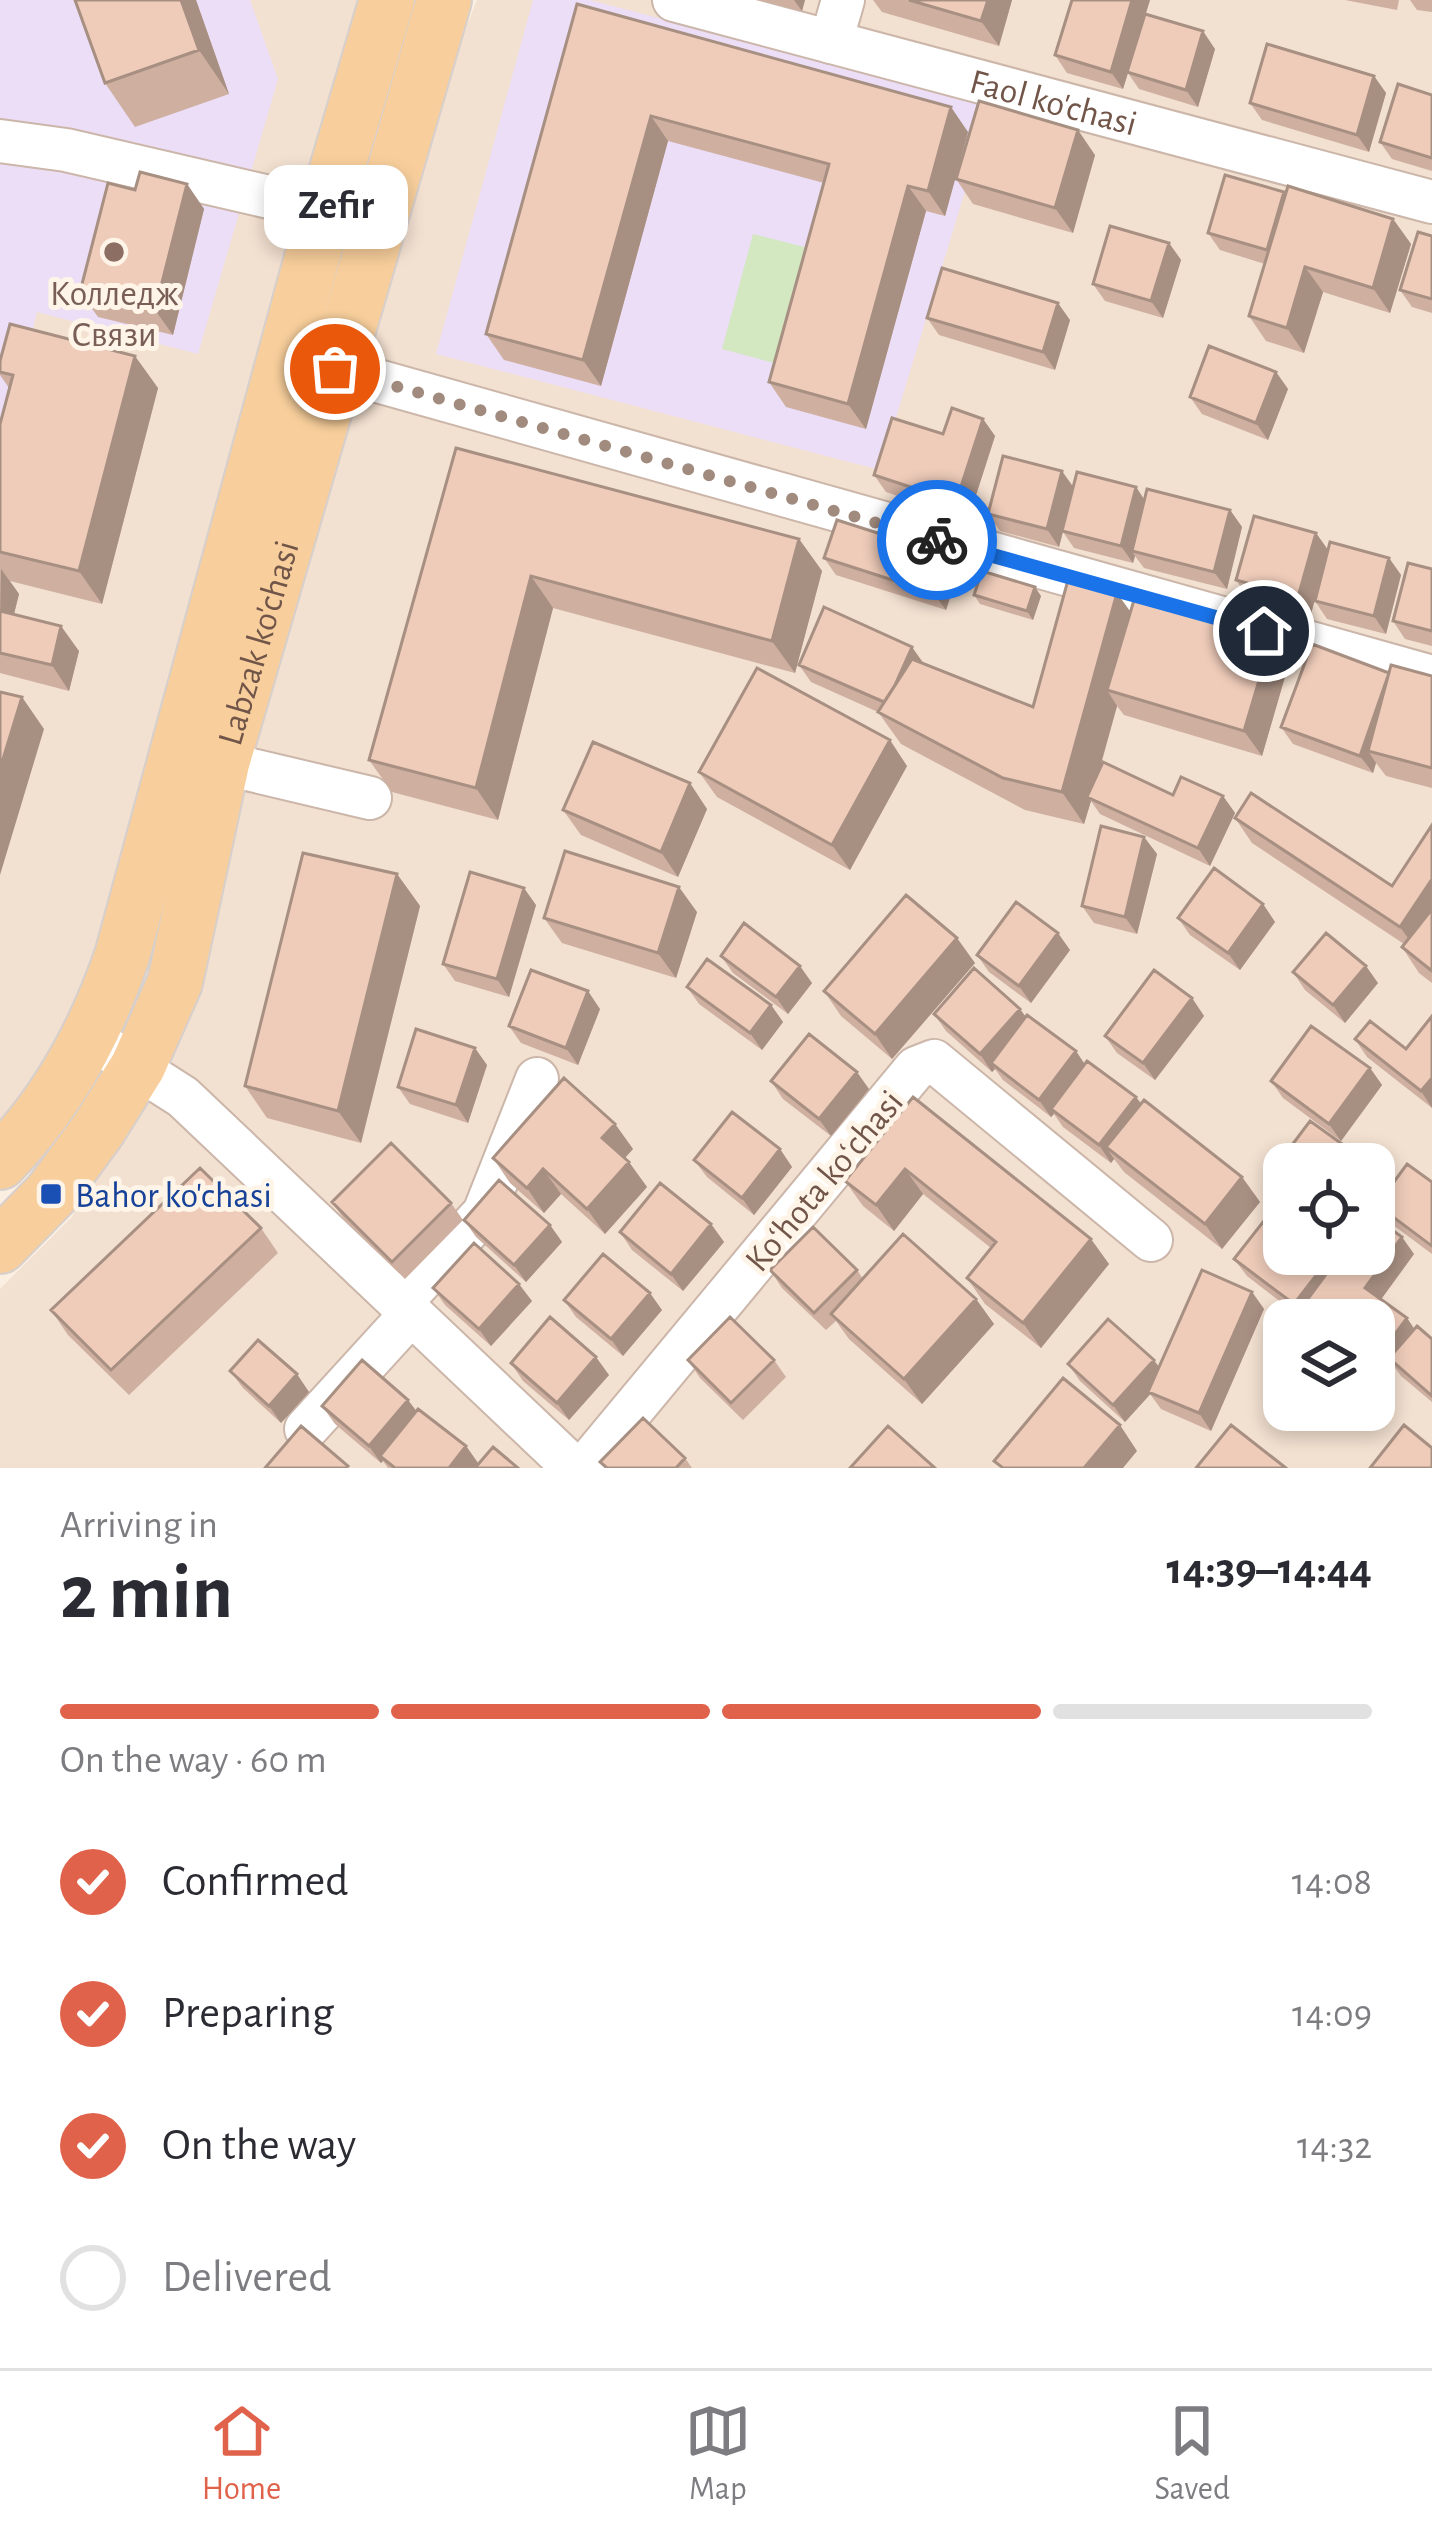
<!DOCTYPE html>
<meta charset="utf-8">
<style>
body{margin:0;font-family:"Alegreya Sans",sans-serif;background:#f2f2f3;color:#2b2b33;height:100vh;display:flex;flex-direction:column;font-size:45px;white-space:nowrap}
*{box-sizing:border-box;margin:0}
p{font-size:39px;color:#7c7c81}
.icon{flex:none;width:66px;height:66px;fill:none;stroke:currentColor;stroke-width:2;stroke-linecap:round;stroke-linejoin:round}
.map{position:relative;height:1468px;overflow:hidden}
.panel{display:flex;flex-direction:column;background:#fff;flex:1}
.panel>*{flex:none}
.buttons{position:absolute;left:1263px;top:1143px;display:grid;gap:24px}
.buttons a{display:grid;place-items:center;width:132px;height:132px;border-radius:24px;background:#fff;box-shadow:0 6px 18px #0003;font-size:60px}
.pin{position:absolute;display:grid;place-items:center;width:102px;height:102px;color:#fff;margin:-51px;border:6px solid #fff;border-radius:50%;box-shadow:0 3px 12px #0007}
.courier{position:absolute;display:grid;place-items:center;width:120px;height:120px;margin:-60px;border:9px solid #1a73e8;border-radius:50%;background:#fff;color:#222;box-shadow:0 3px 15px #0007}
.bubble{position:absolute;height:84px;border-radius:24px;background:#fff;box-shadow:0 6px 18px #0003;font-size:39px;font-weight:700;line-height:84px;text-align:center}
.overview em{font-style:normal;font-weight:700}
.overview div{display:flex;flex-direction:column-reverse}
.overview{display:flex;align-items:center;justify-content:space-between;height:204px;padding:0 60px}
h1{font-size:78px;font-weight:700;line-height:90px}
.bar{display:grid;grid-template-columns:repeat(4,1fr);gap:18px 12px;align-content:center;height:144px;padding:0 60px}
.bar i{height:15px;border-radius:9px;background:#e1e1e2}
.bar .current{background:#e1624b}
.bar p{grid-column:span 4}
ol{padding:0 60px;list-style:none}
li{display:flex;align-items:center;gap:36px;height:132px}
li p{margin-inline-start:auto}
li .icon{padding:12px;border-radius:50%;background:#e1624b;color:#fff;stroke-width:4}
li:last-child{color:#7c7c81}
li i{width:66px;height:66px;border:6px solid #e1e1e2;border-radius:50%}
.tabs{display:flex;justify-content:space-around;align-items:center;height:168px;border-top:3px solid #e1e1e2;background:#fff;font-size:33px;color:#7c7c81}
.tabs a{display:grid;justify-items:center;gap:6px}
.tabs .current{color:#e1624b}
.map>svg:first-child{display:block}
</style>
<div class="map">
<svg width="1432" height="1468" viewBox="0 0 1432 1468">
<rect width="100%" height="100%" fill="#fbefe1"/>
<path fill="#f2e0d0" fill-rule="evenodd" d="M0 0H392L132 925 0 1162Z
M477 0H1432V1468H0V1289L72 1217 138 1066 331 368ZM1284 1164H1374V1254H1284ZM1284 1320H1374V1410H1284Z"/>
<path fill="#ecdef7" d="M0 0H250L278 79 198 354 37 312 0 463Z
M533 0H590L991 106 880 470 436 354Z"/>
<path fill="#d3e7c1" d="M753 234 820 251 789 367 722 349Z"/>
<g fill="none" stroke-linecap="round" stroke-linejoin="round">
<defs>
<g id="minor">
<path id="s1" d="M674 0 1432 202"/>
<path d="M831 42 843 0"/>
<path d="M0 141 66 150 325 210"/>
<path d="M335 369 1432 677"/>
<path d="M222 763 370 798"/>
<path d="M89 1037 183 1097 574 1468"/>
<path d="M400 1303 484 1213 537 1079"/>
<path d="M306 1429 411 1314"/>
<path d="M584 1468 916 1068 934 1061 1151 1240"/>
</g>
<g id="major">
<path d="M0 1162C57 1104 96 1032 122 956L325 210 387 0"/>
<path id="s2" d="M0 1246 51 1194 98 1130 138 1066 175 982 222 763 444 0"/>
</g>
</defs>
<use href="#minor" stroke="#cbb6a9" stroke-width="46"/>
<use href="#major" stroke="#d7cfcc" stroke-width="58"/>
<use href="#minor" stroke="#fff" stroke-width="42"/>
<use href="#major" stroke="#f8cf9c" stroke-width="54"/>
</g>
<path fill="#ceafa0" d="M75 0H196L229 94 135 127 105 83Z
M759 0H805L802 11Z
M873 0H1012L999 46 882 12Z
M1072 0H1150L1145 14 1215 49 1198 107 1139 89 1128 73 1123 89 1067 73 1055 55Z
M1345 0H1399L1397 10Z
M1410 0H1432V12L1417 10Z
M577 4 968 132 945 216 926 211 866 429 786 407 769 382 824 183 668 141 601 386 504 360 486 334Z
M1374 76 1386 93 1369 152 1262 120 1250 103Z
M1432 95V171L1392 159 1380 142Z
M1095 155 1073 233 973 204 956 179Z
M187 184 204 209 173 335 98 317 80 292Z
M1286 195 1393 219 1411 244 1390 313 1323 292 1304 353 1266 341 1249 316 1265 264 1220 250 1208 233Z
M1432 236V313L1412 307 1400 290Z
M1169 243 1181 260 1163 318 1105 301 1093 284Z
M927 318 1070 320 1055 370 939 335Z
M0 361 158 388 102 604 10 581 19 594 14 614 79 651 69 691 0 673V424L9 388 0 375Z
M1276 372 1288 389 1268 440 1202 414 1190 397Z
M983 419 995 436 968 520 886 492 874 475 943 434Z
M456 448 799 539 822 571 795 673 553 608 498 820 392 792 369 760Z
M1073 487H1136L1144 500 1230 510 1242 527 1227 589 1144 568 1135 556 1133 563 1074 548 1063 532 1059 547 1000 531 988 514Z
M1316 533 1328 550 1389 558 1401 575 1386 634 1327 619 1315 601 1324 564 1311 614 1248 597 1236 580Z
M824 558 958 573 946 610 836 575Z
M1432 569V646L1405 639 1393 621Z
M974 595 1041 596 1033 620 980 604Z
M1130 611 1291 656 1262 756 1124 715 1117 706 1099 772 1173 795 1223 796 1235 813 1210 866 1100 814 1091 801 1084 824 1025 810 901 744 878 712 811 682 799 665 924 664 1033 707Z
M1389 673 1432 676V788L1386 776 1376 763 1373 773 1293 744 1281 727Z
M907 766 850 870 717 797 699 772Z
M707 809 678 877 581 835 563 810Z
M1235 818 1392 886 1432 825V983L1419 973 1402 947 1404 944 1252 843Z
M1144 837 1157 854 1137 934 1094 923 1082 906Z
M397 874 420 906 361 1143 267 1118 245 1086Z
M1263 904 1275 922 1240 970 1190 935 1178 918Z
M536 905 509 997 455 981 443 964Z
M697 912 676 978 562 943 544 918Z
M1070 950 1031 1003 989 972 977 955Z
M721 956 812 983 788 1014 733 973Z
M975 963 892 1059 841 1016 824 991Z
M1293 972 1378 983 1345 1023 1305 990Z
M687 987 771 1005 783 1022 762 1050 699 1004Z
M1192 998 1204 1016 1155 1080 1117 1053 1105 1036Z
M600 1009 578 1065 521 1043 509 1026Z
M1020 1009 1026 1017 1085 1064 1136 1097 1141 1103 1242 1177 1260 1202 1222 1249 1124 1172 1114 1159 1111 1163 1063 1127 1054 1114 1051 1117 1003 1080 995 1069 992 1072 946 1031 934 1014Z
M1432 1016V1108L1367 1057 1355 1039 1406 1049Z
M487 1065 468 1123 410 1104 398 1087Z
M1370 1068 1382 1085 1341 1141 1283 1098 1271 1081Z
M771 1081 869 1089 831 1136 783 1099Z
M913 1097 1109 1264 1041 1348 985 1304 967 1278 991 1248 923 1194 894 1231 863 1206 845 1181Z
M615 1124 633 1149 625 1158 647 1187 605 1234 561 1194 544 1213 510 1183 493 1158Z
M1292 1145 1370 1164H1306Z
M780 1149 792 1167 754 1215 707 1177 694 1160Z
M1374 1167 1391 1185 1432 1182V1254L1389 1222 1381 1211 1378 1216 1374 1213Z
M332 1202 451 1203 463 1220 405 1279 344 1219Z
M464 1220 550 1225 562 1242 526 1282 476 1237Z
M711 1224 724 1242 683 1291 632 1250 620 1232Z
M261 1228 278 1253 129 1395 68 1335 51 1310Z
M1414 1254 1381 1299 1407 1318 1414 1329 1432 1339V1402L1401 1376 1395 1368 1393 1371 1374 1357V1320H1323L1315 1310 1307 1320H1304L1247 1276 1234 1259H1312L1335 1262Z
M770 1270H857L863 1279 976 1299 994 1324 922 1404 849 1339 836 1321 826 1330 782 1288Z
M433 1288 532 1301 491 1346 445 1305Z
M1252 1292 1264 1309 1211 1431 1161 1409 1150 1394 1125 1422 1080 1381 1068 1364 1159 1368Z
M564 1300 662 1310 623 1356 576 1317Z
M688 1360H774L786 1377 743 1420 700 1378Z
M511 1363 609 1375 569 1420 523 1381Z
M230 1371 309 1392 281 1423 243 1388Z
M322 1406 416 1411 466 1446 478 1463 474 1468H388L383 1461 381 1463 335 1424Z
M685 1458 692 1468H605L600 1462Z"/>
<path fill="#a78f82" d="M181 0H196L229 94 199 50Z
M794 0H805L802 11Z
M988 0H1012L999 46 981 21Z
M1132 0H1150L1123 89 1111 72Z
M1203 31 1215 49 1198 107 1186 90Z
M1374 76 1386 93 1369 152 1357 135Z
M951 107 968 132 945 216 928 191Z
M651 116 668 141 601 386 583 360Z
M1078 130 1095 155 1073 233 1055 208Z
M187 184 204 209 173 335 155 310Z
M908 186 926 211 866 429 848 404Z
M1393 219 1411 244 1390 313 1373 288Z
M1169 243 1181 260 1163 318 1151 301Z
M1305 267 1323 292 1304 353 1287 328Z
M1058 303 1070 320 1055 370 1043 352Z
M135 356 158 388 102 604 79 571Z
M1276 372 1288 389 1268 440 1256 423Z
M983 419 995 436 968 520 956 502Z
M1062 471 1074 488 1059 547 1047 529Z
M1136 487 1148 505 1132 551 1135 556 1133 563 1121 546Z
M1230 510 1242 527 1227 589 1214 572Z
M1316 533 1328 550 1311 614 1298 597Z
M799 539 822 571 795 673 772 641Z
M946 555 958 573 946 610 933 593Z
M1389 558 1401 575 1386 634 1374 616Z
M1 569 19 594 9 634 0 621Z
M531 576 553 608 498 820 476 788Z
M1035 587 1041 596 1033 620 1027 611Z
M1117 593 1140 625 1107 690 1117 706 1091 799 1087 797 1091 801 1084 824 1062 792Z
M61 626 79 651 69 691 52 665Z
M1274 630 1291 656 1262 756 1244 731Z
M912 647 924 664 887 704Z
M1390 674 1368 751 1376 763 1373 773 1360 756Z
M22 697 44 729 0 875V769Z
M890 740 907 766 850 870 832 845Z
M690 783 707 809 678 877 661 852Z
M1223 796 1235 813 1210 866 1198 848Z
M1144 837 1157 854 1137 934 1125 917Z
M397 874 420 906 361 1143 338 1111Z
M1432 879V931L1418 952 1400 927Z
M679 887 697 912 676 978 658 953Z
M524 888 536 905 509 997 497 979Z
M1263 904 1275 922 1240 970 1228 953Z
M1058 933 1070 950 1031 1003 1019 986Z
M957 938 975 963 892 1059 875 1034Z
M800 966 812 983 788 1014 776 997Z
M1366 966 1378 983 1345 1023 1333 1005Z
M588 991 600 1009 578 1065 566 1048Z
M1192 998 1204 1016 1155 1080 1143 1063Z
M771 1005 783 1022 762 1050 750 1033Z
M1020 1009 1032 1026 991 1063 995 1069 992 1072 980 1054Z
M475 1048 487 1065 468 1123 456 1105Z
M1076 1051 1088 1069 1051 1109 1054 1114 1051 1117 1039 1100Z
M1370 1068 1382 1085 1341 1141 1329 1124Z
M857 1072 869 1089 831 1136 819 1119Z
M1432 1078V1108L1421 1091Z
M1136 1097 1148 1114 1106 1147 1114 1159 1111 1163 1099 1145Z
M615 1124 633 1149 620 1163 602 1138Z
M780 1149 792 1167 754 1215 742 1198Z
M629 1162 647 1187 605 1234 587 1209Z
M543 1169 561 1194 544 1213 527 1188Z
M905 1169 923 1194 894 1231 876 1205Z
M1383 1174 1396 1191 1377 1205 1381 1211 1378 1216 1374 1210V1187Z
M1242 1177 1260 1202 1222 1249 1205 1224Z
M711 1224 724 1242 683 1291 671 1274Z
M550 1225 562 1242 526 1282 514 1265Z
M1402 1237 1414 1254 1377 1305 1365 1288Z
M1091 1239 1109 1264 1041 1348 1023 1323Z
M1331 1256 1343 1273 1307 1300 1315 1310 1307 1320H1305L1294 1304Z
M519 1284 532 1301 491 1346 479 1329Z
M1252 1292 1264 1309 1211 1431 1199 1413Z
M650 1293 662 1310 623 1356 611 1339Z
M976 1299 994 1324 922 1404 904 1379Z
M1407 1318 1419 1336 1389 1358 1395 1368 1393 1371 1381 1353Z
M596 1357 609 1375 569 1420 557 1403Z
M1154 1360 1166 1377 1125 1422 1113 1405Z
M297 1374 309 1392 281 1423 269 1406Z
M408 1400 421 1417 380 1456 383 1461 381 1463 369 1446Z
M1120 1425 1137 1451 1123 1468H1084Z
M466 1446 478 1463 474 1468H449Z"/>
<path fill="#efccba" stroke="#a78f82" stroke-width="3" d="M75 0H181L199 50 105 83Z
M909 0H988L981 21Z
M1072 0H1132L1111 72 1055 55Z
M577 4 951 107 928 191 908 186 848 404 769 382 829 164 651 116 583 360 486 334Z
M1145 14 1203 31 1186 90 1127 72Z
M1267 44 1374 76 1357 135 1250 103Z
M1398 84 1432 95V158L1380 142Z
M979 101 1078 130 1055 208 956 179Z
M140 172 187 184 155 310 80 292 108 183 135 190Z
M1225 175 1284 192 1267 250 1208 233Z
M1288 186 1393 219 1373 288 1305 267 1287 328 1249 316Z
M1110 226 1169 243 1151 301 1093 284Z
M1418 232 1432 236V299L1400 290Z
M942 268 1058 303 1043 352 927 318Z
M10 324 135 356 79 571 0 552V424L13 375 0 372V361Z
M1209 346 1276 372 1256 423 1190 397Z
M952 408 983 419 956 502 874 475 892 418 943 434Z
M456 448 799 539 772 641 531 576 476 788 369 760Z
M1003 456 1062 471 1047 529 988 514Z
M1077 472 1136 487 1121 546 1062 531Z
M1147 489 1230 510 1214 572 1132 551Z
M1254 516 1316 533 1298 597 1236 580Z
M837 520 946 555 933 593 824 558Z
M1330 542 1389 558 1374 616 1315 601Z
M1408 563 1432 569V631L1393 621Z
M982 571 1035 587 1027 611 974 595Z
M1068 580 1117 593 1062 792 1003 778 878 712 912 659 1033 707Z
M1137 590 1274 630 1244 731 1107 690Z
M824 607 912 647 895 685 884 702 799 665Z
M0 611 61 626 52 665 0 653Z
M1312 644 1389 673 1360 756 1281 727Z
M1391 665 1432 676V768L1368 751Z
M757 668 890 740 832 845 699 772Z
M0 692 22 697 0 769Z
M593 742 690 783 661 852 563 810Z
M1103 762 1173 795 1181 777 1223 796 1198 848 1087 797Z
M1251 793 1392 886 1432 825V879L1400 927 1235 818Z
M1101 826 1144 837 1125 917 1082 906Z
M565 851 679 887 658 953 544 918Z
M303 853 397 874 338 1111 245 1086Z
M1214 868 1263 904 1228 953 1178 918Z
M470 872 524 888 497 979 443 964Z
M906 895 957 938 875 1034 824 991Z
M1016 902 1058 933 1019 986 977 955Z
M1432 909V971L1402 947Z
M744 923 800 966 776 997 721 956Z
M1326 933 1366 966 1333 1005 1293 972Z
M707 959 771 1005 750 1033 687 987Z
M974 968 1020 1009 980 1054 934 1014Z
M531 970 588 991 566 1048 509 1026Z
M1154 970 1192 998 1143 1063 1105 1036Z
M1027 1015 1076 1051 1039 1100 991 1063Z
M1432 1016V1078L1421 1091 1355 1039 1370 1021 1406 1049Z
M1311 1026 1370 1068 1329 1124 1271 1081Z
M416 1029 475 1048 456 1105 398 1087Z
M809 1034 857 1072 819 1119 771 1081Z
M1087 1061 1136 1097 1099 1145 1051 1109Z
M564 1078 615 1124 602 1138 629 1162 587 1209 543 1169 527 1188 493 1158Z
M913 1097 1091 1239 1023 1323 967 1278 996 1242 905 1169 876 1205 845 1181Z
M1144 1100 1242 1177 1205 1224 1106 1147Z
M732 1112 780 1149 742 1198 694 1160Z
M1310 1121 1370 1164H1318L1292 1145Z
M391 1143 451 1203 392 1262 332 1202Z
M1407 1164 1432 1182V1246L1377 1205Z
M1374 1167 1383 1174 1374 1187Z
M200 1168 261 1228 111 1370 51 1310Z
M499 1180 550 1225 514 1265 464 1220Z
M660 1183 711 1224 671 1274 620 1232Z
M1374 1217 1402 1237 1365 1288 1407 1318 1381 1353 1374 1349V1320H1335L1307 1300 1341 1254H1374Z
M1263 1222 1284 1238V1254H1305L1312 1259 1316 1254H1328L1331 1256 1294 1304 1234 1259Z
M813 1227 857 1270 814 1313 770 1270Z
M903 1234 976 1299 904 1379 831 1314Z
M474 1243 519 1284 479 1329 433 1288Z
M603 1254 650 1293 611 1339 564 1300Z
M1202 1270 1252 1292 1199 1413 1148 1392Z
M550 1317 596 1357 557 1403 511 1363Z
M730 1317 774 1360 731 1403 688 1360Z
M1108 1319 1154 1360 1113 1405 1068 1364Z
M1417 1326 1432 1339V1396L1389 1358Z
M258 1340 297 1374 269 1406 230 1371Z
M362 1360 408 1400 369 1446 322 1406Z
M1063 1378 1120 1425 1084 1468H1003L994 1461Z
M418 1409 466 1446 449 1468H395L380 1456Z
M643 1418 685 1458 676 1468H607L600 1462Z
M1231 1425 1286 1468H1196Z
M1404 1425 1432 1448V1468H1370Z
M301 1426 348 1466 346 1468H265Z
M888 1426 935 1468H850Z
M493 1447 518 1468H475Z"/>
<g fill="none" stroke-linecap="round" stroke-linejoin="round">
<path stroke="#a18b7e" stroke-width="12" stroke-dasharray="0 21.6" d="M335 369 937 540"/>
<path stroke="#1a73e8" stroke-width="15" d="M937 540 1264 631"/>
</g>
<circle fill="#8d6e63" stroke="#fef4e7" stroke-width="4.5" cx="114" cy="252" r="12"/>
<rect fill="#1a4fb4" stroke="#fef4e7" stroke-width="4.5" x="39" y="1182" width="24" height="24" rx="6"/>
<g text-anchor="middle" stroke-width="10" stroke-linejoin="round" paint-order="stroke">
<g font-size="36" fill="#715549" stroke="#fef4e7">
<text dy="13" stroke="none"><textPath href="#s1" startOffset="393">Faol ko'chasi</textPath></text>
<text dy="13" stroke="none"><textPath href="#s2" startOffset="669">Labzak ko'chasi</textPath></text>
<text transform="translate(823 1180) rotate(-50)" y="13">Koʻhota koʻchasi</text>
</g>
<g font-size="36" fill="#785e54" stroke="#fef4e7">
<text x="114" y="305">Колледж<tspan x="114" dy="41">Связи</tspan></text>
</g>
<g font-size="36" fill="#164399" stroke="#fef4e7" text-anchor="start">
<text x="75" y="1207">Bahor ko'chasi</text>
</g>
</g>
</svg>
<div class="buttons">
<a><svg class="icon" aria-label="locate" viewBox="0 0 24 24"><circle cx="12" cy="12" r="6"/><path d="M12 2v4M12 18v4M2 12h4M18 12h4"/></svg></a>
<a><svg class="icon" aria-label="layers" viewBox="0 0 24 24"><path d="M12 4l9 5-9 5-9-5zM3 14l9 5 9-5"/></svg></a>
</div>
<div class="pin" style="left:335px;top:369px;background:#ea580c"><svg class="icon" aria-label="bag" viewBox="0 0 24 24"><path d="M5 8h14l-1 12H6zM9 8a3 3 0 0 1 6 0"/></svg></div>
<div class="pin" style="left:1264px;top:631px;background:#1f2937"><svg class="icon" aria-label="home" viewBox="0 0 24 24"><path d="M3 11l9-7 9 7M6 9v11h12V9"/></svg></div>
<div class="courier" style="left:937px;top:540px"><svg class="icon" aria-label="bike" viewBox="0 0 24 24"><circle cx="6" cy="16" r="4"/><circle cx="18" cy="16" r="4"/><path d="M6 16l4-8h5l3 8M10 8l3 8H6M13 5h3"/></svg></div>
<div class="bubble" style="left:264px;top:165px;width:144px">Zefir</div>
</div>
<section class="panel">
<div class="overview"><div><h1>2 min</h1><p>Arriving in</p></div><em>14:39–14:44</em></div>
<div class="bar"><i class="current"></i><i class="current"></i><i class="current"></i><i></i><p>On the way · 60 m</p></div>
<ol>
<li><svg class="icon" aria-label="check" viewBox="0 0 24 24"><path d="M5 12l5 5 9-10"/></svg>Confirmed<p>14:08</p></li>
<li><svg class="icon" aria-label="check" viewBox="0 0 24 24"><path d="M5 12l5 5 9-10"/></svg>Preparing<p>14:09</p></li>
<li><svg class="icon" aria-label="check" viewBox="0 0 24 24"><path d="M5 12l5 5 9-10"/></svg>On the way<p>14:32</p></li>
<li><i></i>Delivered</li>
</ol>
</section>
<nav class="tabs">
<a class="current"><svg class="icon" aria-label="home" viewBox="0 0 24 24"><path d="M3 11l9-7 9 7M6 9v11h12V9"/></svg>Home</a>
<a><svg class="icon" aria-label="map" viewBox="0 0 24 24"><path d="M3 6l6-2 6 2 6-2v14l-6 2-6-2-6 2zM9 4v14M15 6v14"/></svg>Map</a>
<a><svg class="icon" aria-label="saved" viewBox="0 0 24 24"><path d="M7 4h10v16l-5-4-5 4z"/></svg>Saved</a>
</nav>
